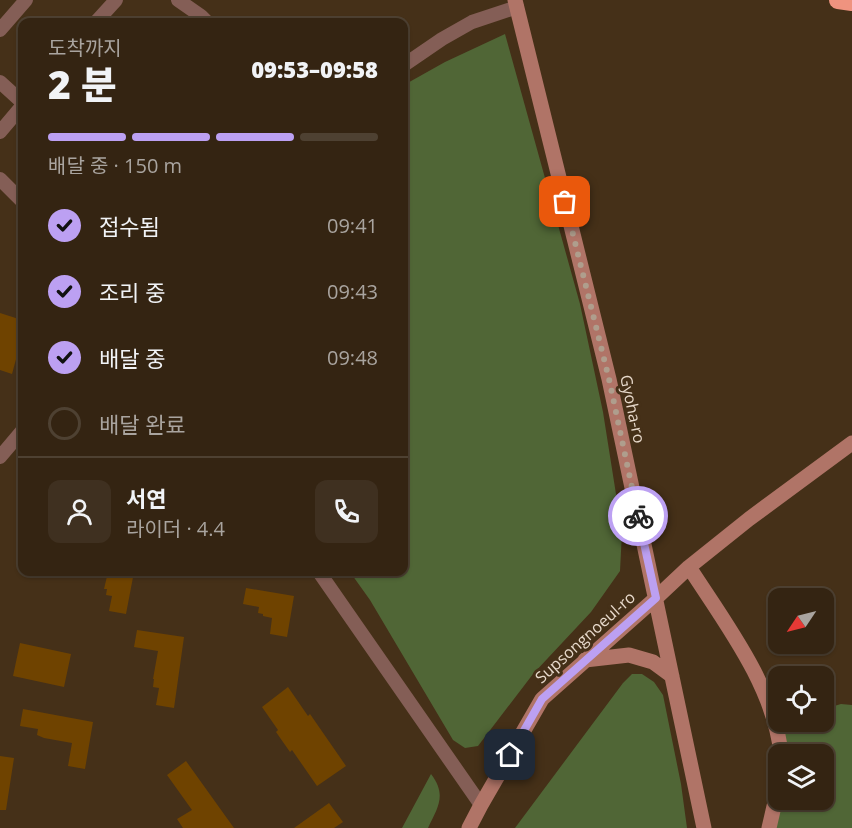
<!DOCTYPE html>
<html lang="ko">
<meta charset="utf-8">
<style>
body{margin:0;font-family:"Open Sans","Noto Sans KR",sans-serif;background:#3f3020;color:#f1f3f6;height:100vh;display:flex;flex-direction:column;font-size:22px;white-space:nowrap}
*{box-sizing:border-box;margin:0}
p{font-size:20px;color:#a9a49f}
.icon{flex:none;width:33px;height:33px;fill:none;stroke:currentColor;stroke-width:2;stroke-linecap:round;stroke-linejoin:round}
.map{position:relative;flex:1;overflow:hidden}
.panel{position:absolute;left:18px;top:18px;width:390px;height:558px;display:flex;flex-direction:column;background:#342412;border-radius:12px;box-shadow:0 2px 4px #0004,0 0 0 2px #4e4132}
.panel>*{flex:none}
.needle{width:39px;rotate:235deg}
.tools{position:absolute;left:768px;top:588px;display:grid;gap:12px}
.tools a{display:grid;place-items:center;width:66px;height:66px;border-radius:12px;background:#342412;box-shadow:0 2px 4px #0004,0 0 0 2px #4e4132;font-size:30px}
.pin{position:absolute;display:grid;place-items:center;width:51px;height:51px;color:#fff;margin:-26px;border-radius:12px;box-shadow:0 3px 9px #0006}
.courier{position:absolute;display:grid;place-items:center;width:60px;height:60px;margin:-30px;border:4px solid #bca0f2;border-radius:50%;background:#fff;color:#222;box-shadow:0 2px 8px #0007}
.headline em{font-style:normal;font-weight:800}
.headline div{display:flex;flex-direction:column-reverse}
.headline{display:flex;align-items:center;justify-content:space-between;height:102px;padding:0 30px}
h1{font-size:39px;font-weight:800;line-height:45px}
.bar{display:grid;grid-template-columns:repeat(4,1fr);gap:9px 6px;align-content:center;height:72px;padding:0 30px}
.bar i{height:8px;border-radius:4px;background:#4e4132}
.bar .on{background:#bca0f2}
.bar p{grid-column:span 4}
.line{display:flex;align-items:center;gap:15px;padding:0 30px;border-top:2px solid #4e4132}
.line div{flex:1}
.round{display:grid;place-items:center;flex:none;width:63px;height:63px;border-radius:12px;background:#3f3020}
ol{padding:0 30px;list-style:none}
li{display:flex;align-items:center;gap:18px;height:66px}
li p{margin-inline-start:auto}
li .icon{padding:6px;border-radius:50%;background:#bca0f2;color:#111;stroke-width:4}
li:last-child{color:#a9a49f}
li i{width:33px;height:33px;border:3px solid #4e4132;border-radius:50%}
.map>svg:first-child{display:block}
</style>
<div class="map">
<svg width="852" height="828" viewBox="0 0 852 828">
<rect width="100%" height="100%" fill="#453018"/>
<path fill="#506636" d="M505 34 580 304 603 412 622 532 620 571 591 612 533 674 478 746 465 748 453 740 370 600 350 572H404V85L445 62Z
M632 674H642L654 682 663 695 681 784 687 828H515L623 683Z
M841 704 852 705V828H771L778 800H824V754H781L778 730 793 722H824V709Z
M431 774C447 795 438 807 428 828H402Z"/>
<path fill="#6f4300" d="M0 313 22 320V341H21L12 374 0 370Z
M108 572H134L126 614 109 611 112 596 106 595 107 589H104Z
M246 588 294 596 287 637 270 634 272 618 263 616V614L258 613 259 607 243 604Z
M137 630 184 637 174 708 156 705 159 688 153 687 154 679H153L158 651 134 647Z
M20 643 71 654 64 687 13 676Z
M288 687 308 716 310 714 346 766 317 786 292 750 290 752 276 732 278 730 262 707Z
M23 709 93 722 85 769 68 766 72 743 44 738 37 735 38 729 20 726Z
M0 756 14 758 6 810H0Z
M186 761 234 828H183L177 819 192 810 167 775Z
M329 803 343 822 334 828H294Z"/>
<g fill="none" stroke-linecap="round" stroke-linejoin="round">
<path stroke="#845e56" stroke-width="14" d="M178 0 201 16 207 22
M96 22 116 0
M0 30 26 0
M404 65 442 39 472 22 517 7
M0 82 22 102
M0 132 22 106
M0 179 22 201
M0 457 22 431
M319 572 481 805"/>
<path stroke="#b07467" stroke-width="15" d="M515 0 609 379 704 828
M689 567C725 623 774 686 781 754
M585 660 629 655 653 662 672 676
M469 828 481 805 542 699 656 598 689 567 749 519 852 443
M769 828 778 789"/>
<path stroke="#ef937f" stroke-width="18" d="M838 0 852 2"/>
</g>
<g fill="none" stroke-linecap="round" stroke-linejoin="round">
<path stroke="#af9e8d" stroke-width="6" stroke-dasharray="0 10.8" d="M565 202 609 379 638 516"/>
<path stroke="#bca0f2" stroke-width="8" d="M510 755 542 699 656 598 638 516"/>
</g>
<g text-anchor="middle" stroke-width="6" stroke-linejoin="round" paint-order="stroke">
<g font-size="16" fill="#e8dacc" stroke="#453018">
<text transform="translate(633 409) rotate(78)" y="6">Gyoha-ro</text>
<text transform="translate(585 637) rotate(-42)" y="6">Supsongnoeul-ro</text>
</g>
</g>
</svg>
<div class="tools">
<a><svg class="needle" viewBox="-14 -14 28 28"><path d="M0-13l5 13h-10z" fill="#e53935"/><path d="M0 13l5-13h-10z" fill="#a9a49f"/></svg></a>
<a><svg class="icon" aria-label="locate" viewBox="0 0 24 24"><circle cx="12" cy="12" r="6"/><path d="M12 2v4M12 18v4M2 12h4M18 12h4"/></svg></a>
<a><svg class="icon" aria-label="layers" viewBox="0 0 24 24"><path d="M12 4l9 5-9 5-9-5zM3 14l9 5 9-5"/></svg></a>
</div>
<div class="pin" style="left:565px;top:202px;background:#ea580c"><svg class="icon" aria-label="bag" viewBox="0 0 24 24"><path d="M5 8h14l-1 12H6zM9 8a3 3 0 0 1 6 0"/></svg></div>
<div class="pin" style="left:510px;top:755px;background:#1f2937"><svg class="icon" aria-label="home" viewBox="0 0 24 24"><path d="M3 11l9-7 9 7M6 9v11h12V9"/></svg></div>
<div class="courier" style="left:638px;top:516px"><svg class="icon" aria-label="bike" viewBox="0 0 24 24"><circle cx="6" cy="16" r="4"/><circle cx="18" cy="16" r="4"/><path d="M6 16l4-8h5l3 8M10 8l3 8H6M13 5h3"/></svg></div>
<section class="panel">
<div class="headline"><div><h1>2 분</h1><p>도착까지</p></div><em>09:53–09:58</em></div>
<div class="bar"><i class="on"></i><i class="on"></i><i class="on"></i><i></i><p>배달 중 · 150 m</p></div>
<ol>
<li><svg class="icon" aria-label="check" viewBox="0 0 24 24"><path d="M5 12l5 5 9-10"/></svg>접수됨<p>09:41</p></li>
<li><svg class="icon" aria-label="check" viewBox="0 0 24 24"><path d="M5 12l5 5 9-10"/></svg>조리 중<p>09:43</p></li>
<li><svg class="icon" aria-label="check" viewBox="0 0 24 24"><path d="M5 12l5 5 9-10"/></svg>배달 중<p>09:48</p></li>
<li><i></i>배달 완료</li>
</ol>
<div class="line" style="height:108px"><a class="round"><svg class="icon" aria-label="person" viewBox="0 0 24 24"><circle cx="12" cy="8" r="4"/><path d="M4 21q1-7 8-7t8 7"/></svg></a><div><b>서연</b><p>라이더 · 4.4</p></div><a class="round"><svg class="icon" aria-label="phone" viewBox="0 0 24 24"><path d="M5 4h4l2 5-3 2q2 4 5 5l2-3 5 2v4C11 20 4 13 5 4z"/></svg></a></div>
</section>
</div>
